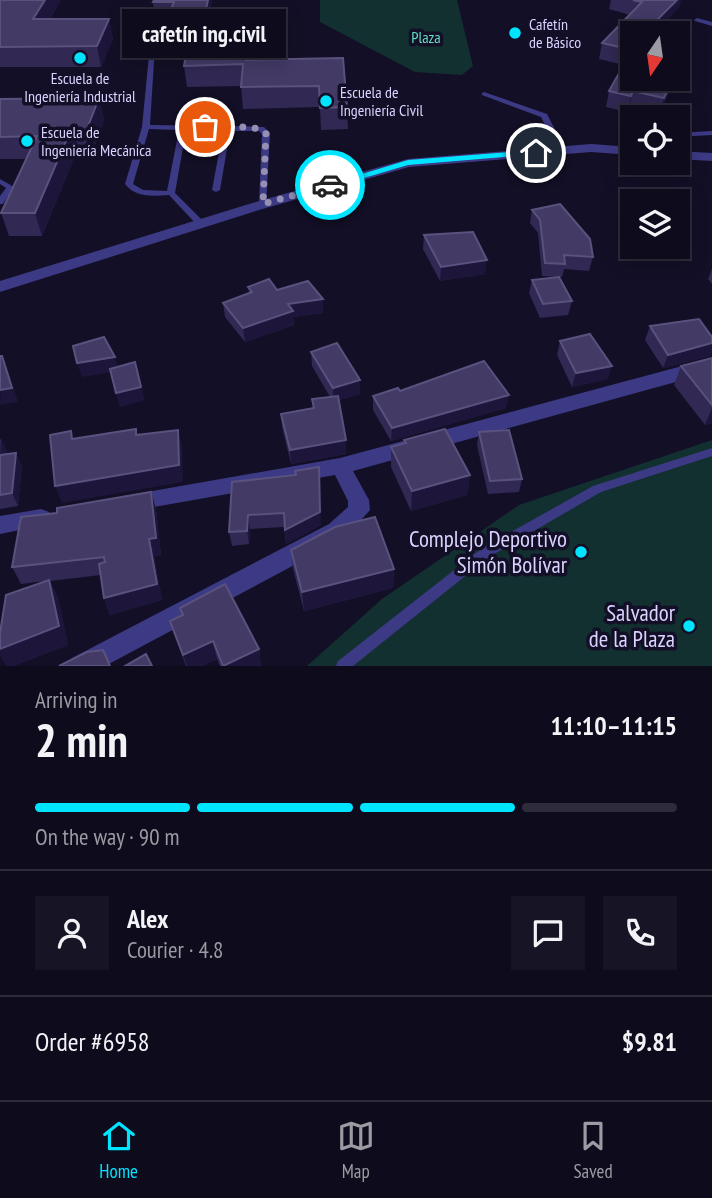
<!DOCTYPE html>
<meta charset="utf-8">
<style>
body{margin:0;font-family:"PT Sans Narrow",sans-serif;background:#171425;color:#f1f3f6;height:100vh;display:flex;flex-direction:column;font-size:26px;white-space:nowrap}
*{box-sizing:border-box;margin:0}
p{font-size:23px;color:#9b9ba3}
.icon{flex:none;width:38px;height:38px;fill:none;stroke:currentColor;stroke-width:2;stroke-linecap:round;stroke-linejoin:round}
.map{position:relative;height:666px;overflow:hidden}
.sheet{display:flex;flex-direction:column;background:#0e0b1c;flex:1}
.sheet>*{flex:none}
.needle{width:46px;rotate:193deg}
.controls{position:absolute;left:620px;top:21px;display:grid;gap:14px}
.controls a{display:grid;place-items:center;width:70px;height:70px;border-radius:0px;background:#0e0b1c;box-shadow:0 4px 18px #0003,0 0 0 2px #2e2b3b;font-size:35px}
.pin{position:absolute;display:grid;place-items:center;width:60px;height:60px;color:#fff;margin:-30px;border:4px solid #fff;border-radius:50%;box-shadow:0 2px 7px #0007}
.courier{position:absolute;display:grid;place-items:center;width:70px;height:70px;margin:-35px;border:5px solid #00e5ff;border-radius:50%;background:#fff;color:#222;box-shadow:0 2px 9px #0007}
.bubble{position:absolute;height:49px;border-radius:0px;background:#0e0b1c;box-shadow:0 4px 18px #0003,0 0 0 2px #2e2b3b;font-size:23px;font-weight:800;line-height:49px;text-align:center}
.head em{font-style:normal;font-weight:800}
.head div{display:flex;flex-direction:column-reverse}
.head{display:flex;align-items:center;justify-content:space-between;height:119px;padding:0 35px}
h1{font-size:46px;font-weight:800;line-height:52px}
.bar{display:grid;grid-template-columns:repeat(4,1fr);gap:10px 7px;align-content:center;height:84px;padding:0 35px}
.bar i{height:9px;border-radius:5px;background:#2e2b3b}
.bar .selected{background:#00e5ff}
.bar p{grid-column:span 4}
.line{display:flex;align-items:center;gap:18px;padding:0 35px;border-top:2px solid #2e2b3b}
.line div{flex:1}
.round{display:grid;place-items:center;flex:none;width:74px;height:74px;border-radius:0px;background:#171425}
.tabs{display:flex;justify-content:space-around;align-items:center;height:98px;border-top:2px solid #2e2b3b;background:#0e0b1c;font-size:19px;color:#9b9ba3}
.tabs a{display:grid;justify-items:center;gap:4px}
.tabs .selected{color:#00e5ff}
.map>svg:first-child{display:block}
</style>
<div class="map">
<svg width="712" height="666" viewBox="0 0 712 666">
<rect width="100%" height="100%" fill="#130f26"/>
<path fill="#12302f" d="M320 0H457L473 66 462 75 415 72 320 22Z
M712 440V666H307L382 599 519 505Z"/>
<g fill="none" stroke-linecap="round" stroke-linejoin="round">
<path fill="#3d3a85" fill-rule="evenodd" d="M697 18 712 22V26L695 21 694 20Z
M150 45 155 46 150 125 224 126 227 125 230 126 264 127 270 133 266 206H260L259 204 262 134 259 131H230L220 190 216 192 212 190 223 131 186 130 175 193 204 222 205 224 204 226H198L169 195C153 196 136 198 125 184L142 127ZM149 129 179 130 167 191 143 190 133 184Z
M484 92 547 114 566 151 565 153H562L558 151 541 117 482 95V93Z
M712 131V135L677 137V133Z
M0 179 14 187 3 204H0V196L6 188 0 184Z
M712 448V456L601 492 489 557 353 666H336L338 661 481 549 593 486Z"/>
<path fill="#3d3a85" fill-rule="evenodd" d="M591 144 632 147V155L591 152 409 167 259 210 0 292V281L249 204 408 159Z
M677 151 712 153V161L677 159Z
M712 358V372L353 471 369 500 370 510 345 538 105 666H69L72 658 329 524 348 507V501L335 475 131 511 124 508 120 502 124 496 340 458Z
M41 509 49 512 52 518 49 524 0 534V516Z"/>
</g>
<path fill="#312854" d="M0 0H61L50 19H109L113 39 101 67H0Z
M154 0H212L208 18H244L246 41 250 60 343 58 347 107 348 129 321 130 320 107 243 109 241 86 187 87 184 66 190 26H171L170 14H154L153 2Z
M611 0H681L678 9 632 33 671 88 659 114 629 107 627 112 606 107 609 91 624 65 599 59 602 43 630 15 609 9Z
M99 98 104 120 91 156H75L42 236H9L1 213 26 159H0V99Z
M532 210 593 257 589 271 564 269 562 277H559L572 301 568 315 540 318 529 293 532 280 558 277 542 276 538 233 530 223Z
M424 235 485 274 440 281 423 249Z
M712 269V284L708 279Z
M248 287 277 290 323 299V313L293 317 294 325 245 342 225 317 223 303 249 293Z
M650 326 712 337V351L710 356 663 368 645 340Z
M560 341 608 379 572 387 557 355Z
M311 352 360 394 339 400 346 454 291 464 282 427 281 414 313 408 312 399 330 397 312 366Z
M712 358V423L705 425 674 385 681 366Z
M400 391 506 408 391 441 373 410V396Z
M479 432 522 479 519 492 488 494 477 445Z
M0 438 7 451V454L22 466 18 506 0 509Z
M404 440 470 475 467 495 411 511 391 467V447L403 444Z
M295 471 321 525 286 544 284 527 250 529 249 544 232 546 229 532 232 482 295 475Z
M151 492 156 509 161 555 154 556 162 600 110 615 104 598 101 575 50 581 58 598 68 645 13 666H7L0 655 44 581 21 584 12 567 57 513Z
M291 550 394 569 393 588 304 611 293 569Z
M180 608 259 649 261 666H220L217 659 202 666H186L176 640 170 621 182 616Z"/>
<path fill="#1d163a" d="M45 0H61L38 39 33 19Z
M208 0H212L206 26 205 14Z
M677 0H681L678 9 655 33 650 27Z
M244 18 246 38 243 62 241 42Z
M109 19 113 39 101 67 97 46Z
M685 36 681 51 677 55V45Z
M249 41 250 62 246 60Z
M673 79H674L671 88 659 114 664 98Z
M633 91 629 107 627 112 631 96Z
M99 98 104 120 91 156 85 134Z
M69 134 75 156 42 236 35 213Z
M487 260 485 274 440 281 441 267Z
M323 299V313L293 317 294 325 245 342 243 328 288 304Z
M712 343V351L710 356 663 368 668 355Z
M2 356 8 370 18 402 0 405Z
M115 357 119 371 82 377 77 363Z
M612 366 608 379 572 387 576 373Z
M360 380V394L333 402V388Z
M141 387 145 400 120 407 116 393Z
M509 395 506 408 391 441 392 428Z
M712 408V423L705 425Z
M178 430 182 447 183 482 62 503 55 486Z
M1 438 7 451 5 469 0 458Z
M346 440V454L291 464 290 450Z
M16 453 22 466 18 506 12 493Z
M470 475 467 495 411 511 412 491Z
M319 480 321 525 286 544 285 530Z
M151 492 156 509 161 555 154 556 162 600 110 615 104 598 149 539Z
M248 515 250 529 249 544 247 531Z
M394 569 393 588 304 611 302 592Z
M49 580 58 598 68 645 13 666H7L0 655V649Z
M213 641 217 659 202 666H187L183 655Z
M259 649 261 666H224Z"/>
<path fill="#433a66" stroke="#5a527e" stroke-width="2" d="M0 0H45L33 19H109L97 46 0 47Z
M154 0H208L205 14H169L174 2H153Z
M633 0H677L650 27 675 33H632V79H673L664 98 633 91 631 96 609 91 632 50 602 43 642 2Z
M192 18H244L241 42 249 41 246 60 343 58 347 107 320 108 319 86 241 87 243 64 184 66Z
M677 34 685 36 677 45Z
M99 98 85 134H69L35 213H1L37 136 0 137V99Z
M560 204 590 239 593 257 564 255 565 264 545 263 540 220 532 210Z
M473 232 487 260 441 267 424 235Z
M559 277 572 301 543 304 532 280Z
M269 279 277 290 308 281 323 299 288 304 293 311 243 328 223 303 252 292 248 287Z
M699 319 712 337V343L668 355 650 326Z
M590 334 612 366 576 373 560 341Z
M104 337 115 357 77 363 73 346Z
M337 343 360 380 333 388 311 352Z
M0 356H2L12 388 0 390Z
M712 358V405L681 366Z
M484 361 509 395 392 428 373 396 398 388 400 391Z
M135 362 141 387 116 393 110 369Z
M338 396 346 440 290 450 281 414 314 408 312 399Z
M136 429V435L178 430 179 465 55 486 50 435 71 431 72 439Z
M445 429 470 475 412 491 391 447 406 443 404 440Z
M509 430 522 479 490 481 479 432Z
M16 453 12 493 0 495V455Z
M319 467 320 512 285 530 284 513 248 515 247 531 229 532 232 482 296 475 295 471Z
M151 492 156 538 149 539 157 584 104 598 99 564 105 562 104 557 12 567 21 517 57 513V508Z
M375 517 394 569 302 592 291 550 335 527Z
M49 580 59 626 0 649V633L6 595Z
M225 584 259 649 223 666 213 641 183 655 170 621 183 615 180 608Z
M103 650 110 666H59L87 652Z
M146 654 152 666H125Z"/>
<path fill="#00e5ff" d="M536 150 540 154 408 165 330 188 326 185 408 160Z"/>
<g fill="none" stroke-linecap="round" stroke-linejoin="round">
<path stroke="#948fb3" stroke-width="7" stroke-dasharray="0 12.6" d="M205 127H252L266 133 263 204 330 185"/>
</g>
<g fill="#00e5ff" stroke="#130f26" stroke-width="2.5">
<circle cx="515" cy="33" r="7"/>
<circle cx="80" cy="58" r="7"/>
<circle cx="326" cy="101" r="7"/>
<circle cx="27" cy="141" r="7"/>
<circle cx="581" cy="552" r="7"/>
<circle cx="689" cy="626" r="7"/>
</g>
<g text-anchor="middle" stroke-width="7" stroke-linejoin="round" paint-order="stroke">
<g font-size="16" fill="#d9d4ff" stroke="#130f26" text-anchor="start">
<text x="529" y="30">Cafetín<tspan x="529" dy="18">de Básico</tspan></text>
<text x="80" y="84" text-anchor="middle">Escuela de<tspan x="80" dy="18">Ingeniería Industrial</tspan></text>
<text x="340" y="98">Escuela de<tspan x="340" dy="18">Ingeniería Civil</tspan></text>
<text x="41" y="138">Escuela de<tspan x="41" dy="18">Ingeniería Mecánica</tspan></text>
</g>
<g font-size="16" fill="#5fe0c0" stroke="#130f26">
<text x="426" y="43">Plaza</text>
</g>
<g font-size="23" fill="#d9d4ff" stroke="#130f26" text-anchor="end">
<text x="567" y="547">Complejo Deportivo<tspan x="567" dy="26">Simón Bolívar</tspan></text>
<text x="675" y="621">Salvador<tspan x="675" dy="26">de la Plaza</tspan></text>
</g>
</g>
</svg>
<div class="controls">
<a><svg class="needle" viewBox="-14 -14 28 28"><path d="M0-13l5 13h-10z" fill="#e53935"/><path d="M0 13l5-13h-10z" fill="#9b9ba3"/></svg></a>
<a><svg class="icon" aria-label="locate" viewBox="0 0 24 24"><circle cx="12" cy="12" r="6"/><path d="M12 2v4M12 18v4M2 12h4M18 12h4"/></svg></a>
<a><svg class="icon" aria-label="layers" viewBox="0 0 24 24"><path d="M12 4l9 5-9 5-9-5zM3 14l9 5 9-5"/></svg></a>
</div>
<div class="pin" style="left:205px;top:127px;background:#ea580c"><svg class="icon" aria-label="bag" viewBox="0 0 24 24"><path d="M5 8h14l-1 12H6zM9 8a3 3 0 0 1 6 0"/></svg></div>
<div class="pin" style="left:536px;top:153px;background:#1f2937"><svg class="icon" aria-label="home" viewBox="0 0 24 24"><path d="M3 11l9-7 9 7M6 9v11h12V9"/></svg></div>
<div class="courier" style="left:330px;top:185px"><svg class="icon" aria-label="car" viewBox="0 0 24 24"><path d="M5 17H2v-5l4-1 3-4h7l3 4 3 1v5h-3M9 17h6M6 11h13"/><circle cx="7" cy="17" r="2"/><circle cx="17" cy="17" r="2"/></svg></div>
<div class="bubble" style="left:122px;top:9px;width:164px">cafetín ing.civil</div>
</div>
<section class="sheet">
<div class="head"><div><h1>2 min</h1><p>Arriving in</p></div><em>11:10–11:15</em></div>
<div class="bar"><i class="selected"></i><i class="selected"></i><i class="selected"></i><i></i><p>On the way · 90 m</p></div>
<div class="line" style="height:126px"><a class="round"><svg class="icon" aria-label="person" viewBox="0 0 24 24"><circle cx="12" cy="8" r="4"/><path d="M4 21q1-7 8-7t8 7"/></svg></a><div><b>Alex</b><p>Courier · 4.8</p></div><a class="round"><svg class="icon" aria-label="chat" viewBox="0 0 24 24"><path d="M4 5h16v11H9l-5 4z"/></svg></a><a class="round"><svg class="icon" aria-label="phone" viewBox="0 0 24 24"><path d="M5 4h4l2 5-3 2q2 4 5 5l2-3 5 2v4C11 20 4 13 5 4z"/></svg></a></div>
<div class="line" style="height:91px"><div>Order #6958</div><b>$9.81</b></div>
</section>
<nav class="tabs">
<a class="selected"><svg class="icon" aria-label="home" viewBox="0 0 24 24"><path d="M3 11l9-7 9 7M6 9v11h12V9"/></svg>Home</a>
<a><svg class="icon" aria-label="map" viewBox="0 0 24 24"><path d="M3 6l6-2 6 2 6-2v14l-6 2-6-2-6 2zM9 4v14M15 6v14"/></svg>Map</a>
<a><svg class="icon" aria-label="saved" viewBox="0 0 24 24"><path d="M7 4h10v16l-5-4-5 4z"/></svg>Saved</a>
</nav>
